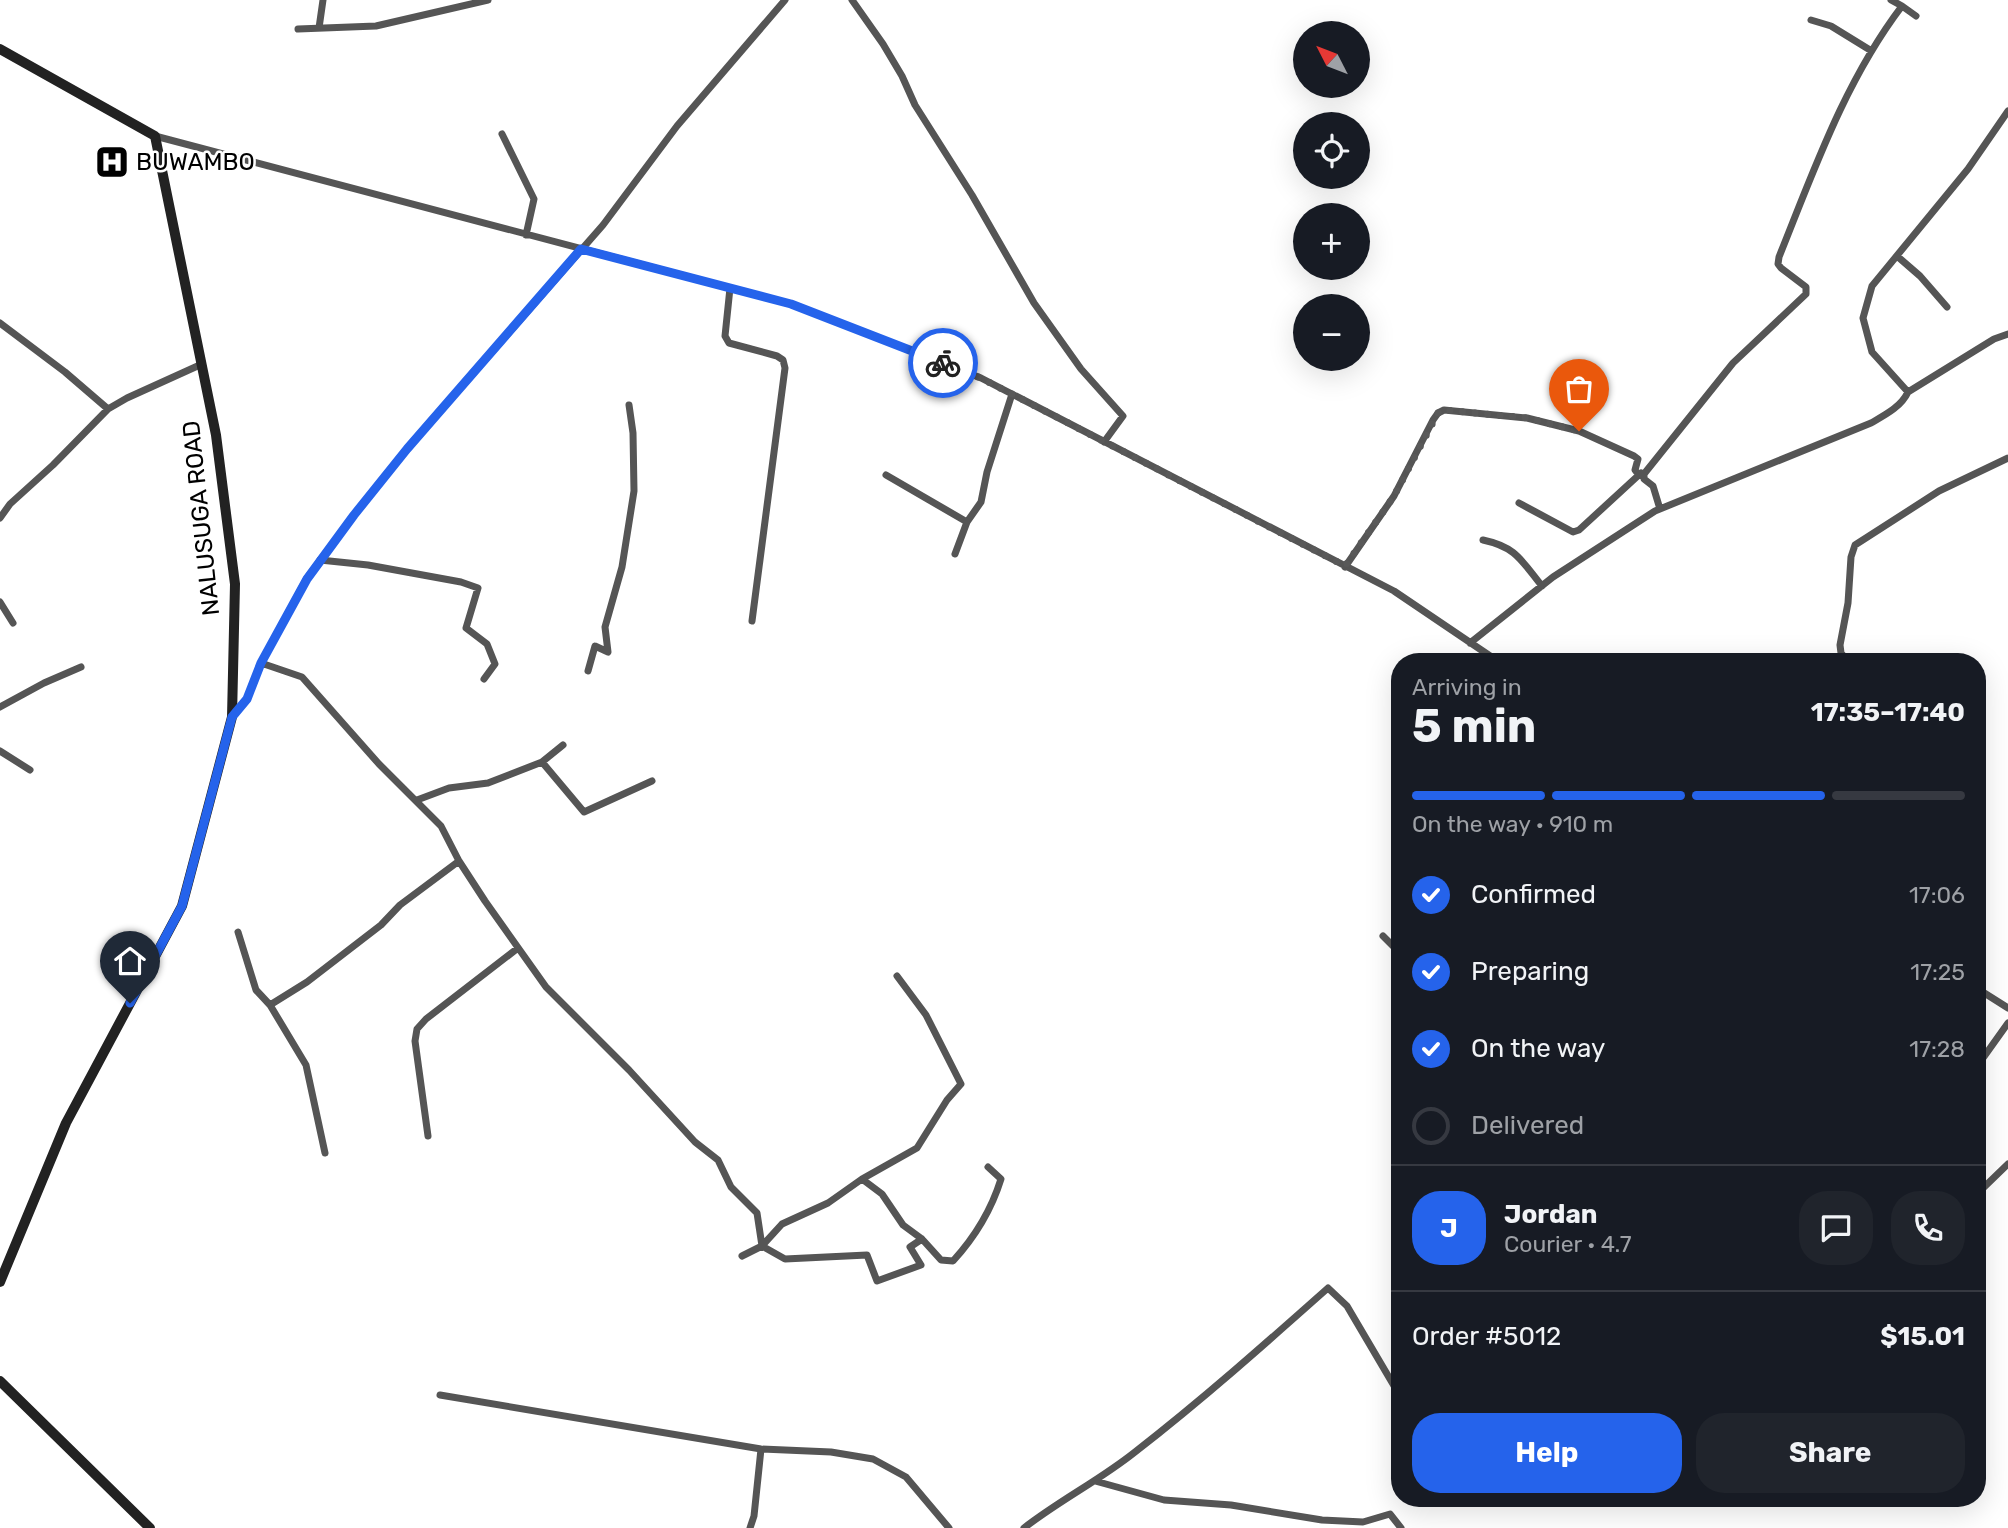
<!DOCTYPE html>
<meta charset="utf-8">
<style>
body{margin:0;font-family:Rubik,sans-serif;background:#20242c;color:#f1f3f6;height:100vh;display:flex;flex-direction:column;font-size:26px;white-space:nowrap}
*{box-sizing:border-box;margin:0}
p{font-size:23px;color:#9ea1a6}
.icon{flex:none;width:38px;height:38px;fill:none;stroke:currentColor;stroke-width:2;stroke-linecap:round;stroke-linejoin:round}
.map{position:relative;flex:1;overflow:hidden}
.side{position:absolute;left:1391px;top:653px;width:595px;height:854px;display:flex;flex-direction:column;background:#171b24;border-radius:28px;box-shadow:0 7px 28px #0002}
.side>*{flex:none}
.needle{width:46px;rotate:312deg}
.controls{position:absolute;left:1293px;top:21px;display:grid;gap:14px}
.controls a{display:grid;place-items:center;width:77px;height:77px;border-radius:50%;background:#171b24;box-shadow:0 7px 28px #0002;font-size:35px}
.pin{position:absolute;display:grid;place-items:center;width:60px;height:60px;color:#fff;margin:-72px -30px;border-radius:50% 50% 50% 0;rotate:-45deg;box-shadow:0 0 7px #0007}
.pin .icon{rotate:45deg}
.courier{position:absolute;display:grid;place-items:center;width:70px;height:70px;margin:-35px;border:5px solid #2563eb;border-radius:50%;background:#fff;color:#222;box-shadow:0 2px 9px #0007}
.summary em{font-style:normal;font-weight:700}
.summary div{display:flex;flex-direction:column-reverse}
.summary{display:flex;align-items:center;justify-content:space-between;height:119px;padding:0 21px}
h1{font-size:46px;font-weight:700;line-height:52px}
.bar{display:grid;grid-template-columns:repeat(4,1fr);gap:10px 7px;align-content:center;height:84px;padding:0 21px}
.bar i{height:9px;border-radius:5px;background:#363941}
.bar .active{background:#2563eb}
.bar p{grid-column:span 4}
.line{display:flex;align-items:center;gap:18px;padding:0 21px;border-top:2px solid #363941}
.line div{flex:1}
.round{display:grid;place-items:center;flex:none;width:74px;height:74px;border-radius:28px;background:#20242c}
ol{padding:0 21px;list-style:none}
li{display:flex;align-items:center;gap:21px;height:77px}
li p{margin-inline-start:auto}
li .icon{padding:7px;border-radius:50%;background:#2563eb;color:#fff;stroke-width:4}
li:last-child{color:#9ea1a6}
li i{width:38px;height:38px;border:4px solid #363941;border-radius:50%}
.action{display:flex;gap:14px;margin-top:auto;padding:14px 21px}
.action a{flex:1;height:80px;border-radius:28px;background:#2563eb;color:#fff;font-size:28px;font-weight:700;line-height:80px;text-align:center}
.action a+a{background:#20242c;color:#f1f3f6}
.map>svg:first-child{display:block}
</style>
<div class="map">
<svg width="2008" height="1528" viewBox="0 0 2008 1528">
<rect width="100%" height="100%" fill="#fff"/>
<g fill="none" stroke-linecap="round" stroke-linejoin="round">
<path stroke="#555" stroke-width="7" d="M852 0 883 44 902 76 915 105 972 195 1034 303 1081 369 1123 416 1104 442
M1891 0 1902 6
M1811 20 1831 26 1870 50
M319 28 323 0
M298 29 376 26 488 0
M502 134 534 199 526 235
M155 136 791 304 981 378 1394 591 1499 662
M1897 256 1920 276 1947 307
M730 288 725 336 729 343 777 356 783 360 785 368 752 621
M0 323 65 372 108 409
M1908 392 1872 352 1863 318 1872 286 1968 169 2008 111
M886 475 967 522
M1519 503 1573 532 1579 530 1641 473
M1660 509 1653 486 1644 479V474L1733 363 1806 294V287L1781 268 1778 264 1779 257C1814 170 1845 81 1902 6L1916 16
M0 518 10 504 53 465 108 409 127 398 202 364
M1483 540C1516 547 1521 560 1542 586
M955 554 967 522 981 502 987 472 1012 394
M320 560 368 565 461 582 478 588 466 628 487 644 495 664 484 679
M1345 567 1394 496 1433 420 1438 413 1444 410 1527 418 1579 431 1634 456 1638 459 1635 470 1638 474
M0 602 13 623
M1470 643 1553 577 1655 511 1871 423C1885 415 1901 407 1908 392L1994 339 2008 334
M1848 662 1841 653 1840 645 1848 603 1851 557 1855 545 1939 491 2008 458
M261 663 302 677 379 764 441 826 459 861 485 901 546 987 629 1070 695 1142 718 1160 731 1187 757 1213 762 1246 742 1256
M588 671 595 646 608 652 605 627 622 567 634 491 633 433 629 405
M0 707 44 683 81 667
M232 716 247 699 261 663 307 578 354 515 407 449 603 225 677 126 785 0
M0 751 30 770
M542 762 584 812 652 781
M417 800 449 788 488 783 542 762 563 745
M238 932 256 990 270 1005 307 982 381 925 400 905 459 861
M1383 936 1395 948 1400 949
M1978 989 2008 1008
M270 1005 306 1065 325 1153
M1978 1065 2008 1023
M428 1136 415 1041 417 1029 426 1019 518 948
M862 1179 917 1148 947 1100 961 1084 926 1015 897 976
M1978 1193 2008 1164
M922 1239 903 1225 882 1194 862 1179 828 1203 782 1224 762 1246 785 1259 867 1255 877 1281 921 1265 910 1247 922 1239 941 1260 953 1261C975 1237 991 1211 1001 1179L988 1167
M440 1395 761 1449 831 1452 873 1459 906 1477 949 1528
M1095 1481 1164 1500 1231 1505 1322 1520 1363 1522 1390 1514 1401 1528
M750 1528 754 1516 761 1449
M1024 1528C1060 1500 1100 1480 1135 1452 1202 1400 1265 1344 1328 1288L1347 1306 1400 1396"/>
<path stroke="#222" stroke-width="10" d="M0 49 155 136 216 435 235 584 232 717 182 906 66 1123 0 1282
M0 1381 150 1528"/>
</g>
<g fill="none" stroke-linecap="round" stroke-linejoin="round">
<path stroke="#595959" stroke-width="7" stroke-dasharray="0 12.6" d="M943 363 981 378 1345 566 1394 496 1438 413 1444 410 1527 418 1579 431"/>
<path stroke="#2563eb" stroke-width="9" d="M130 1003 182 906 232 717 247 699 261 663 307 579 354 515 407 449 581 249 791 304 943 363"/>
</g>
<defs>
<symbol id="hospital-square" viewBox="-11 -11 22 22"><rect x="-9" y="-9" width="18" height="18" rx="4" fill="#000" stroke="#fff"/><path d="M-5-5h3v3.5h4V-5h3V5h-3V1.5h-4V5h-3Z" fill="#fff"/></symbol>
</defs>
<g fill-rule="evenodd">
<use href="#hospital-square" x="93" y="143" width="38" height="38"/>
</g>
<g text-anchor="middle" stroke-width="5" stroke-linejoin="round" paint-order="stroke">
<g font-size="24" fill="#000" stroke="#fff" text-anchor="start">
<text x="136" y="170">BUWAMBO</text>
</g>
<g font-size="24" fill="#000" stroke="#fff">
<text transform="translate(201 518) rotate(-96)" y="8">NALUSUGA ROAD</text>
</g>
</g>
</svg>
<div class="controls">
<a><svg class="needle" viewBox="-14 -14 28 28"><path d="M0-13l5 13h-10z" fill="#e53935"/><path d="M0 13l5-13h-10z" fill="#9ea1a6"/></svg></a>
<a><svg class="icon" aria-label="locate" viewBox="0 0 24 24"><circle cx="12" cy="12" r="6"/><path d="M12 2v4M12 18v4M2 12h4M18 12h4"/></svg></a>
<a>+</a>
<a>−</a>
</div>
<div class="pin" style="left:1579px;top:431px;background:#ea580c"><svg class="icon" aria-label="bag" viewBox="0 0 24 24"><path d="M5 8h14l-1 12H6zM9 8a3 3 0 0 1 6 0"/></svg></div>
<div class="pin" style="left:130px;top:1003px;background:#1f2937"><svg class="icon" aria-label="home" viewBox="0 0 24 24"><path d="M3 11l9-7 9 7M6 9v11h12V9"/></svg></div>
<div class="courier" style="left:943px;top:363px"><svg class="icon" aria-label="bike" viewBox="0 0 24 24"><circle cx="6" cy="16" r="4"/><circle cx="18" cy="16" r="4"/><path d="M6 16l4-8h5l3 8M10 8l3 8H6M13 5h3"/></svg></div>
<section class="side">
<div class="summary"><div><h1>5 min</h1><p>Arriving in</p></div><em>17:35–17:40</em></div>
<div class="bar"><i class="active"></i><i class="active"></i><i class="active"></i><i></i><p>On the way · 910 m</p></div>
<ol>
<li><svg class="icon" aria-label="check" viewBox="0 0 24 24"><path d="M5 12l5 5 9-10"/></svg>Confirmed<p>17:06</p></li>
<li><svg class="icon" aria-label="check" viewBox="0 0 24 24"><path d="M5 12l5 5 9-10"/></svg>Preparing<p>17:25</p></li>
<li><svg class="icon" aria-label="check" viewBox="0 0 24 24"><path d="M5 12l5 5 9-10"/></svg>On the way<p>17:28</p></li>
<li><i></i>Delivered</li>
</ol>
<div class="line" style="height:126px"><b class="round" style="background:#2563eb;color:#fff">J</b><div><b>Jordan</b><p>Courier · 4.7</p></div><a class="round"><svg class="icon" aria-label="chat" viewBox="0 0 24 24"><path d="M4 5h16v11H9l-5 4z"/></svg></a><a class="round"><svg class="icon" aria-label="phone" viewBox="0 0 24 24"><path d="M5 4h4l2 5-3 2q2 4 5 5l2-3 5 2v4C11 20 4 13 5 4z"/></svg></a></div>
<div class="line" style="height:91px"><div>Order #5012</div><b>$15.01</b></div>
<div class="action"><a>Help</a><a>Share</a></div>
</section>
</div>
